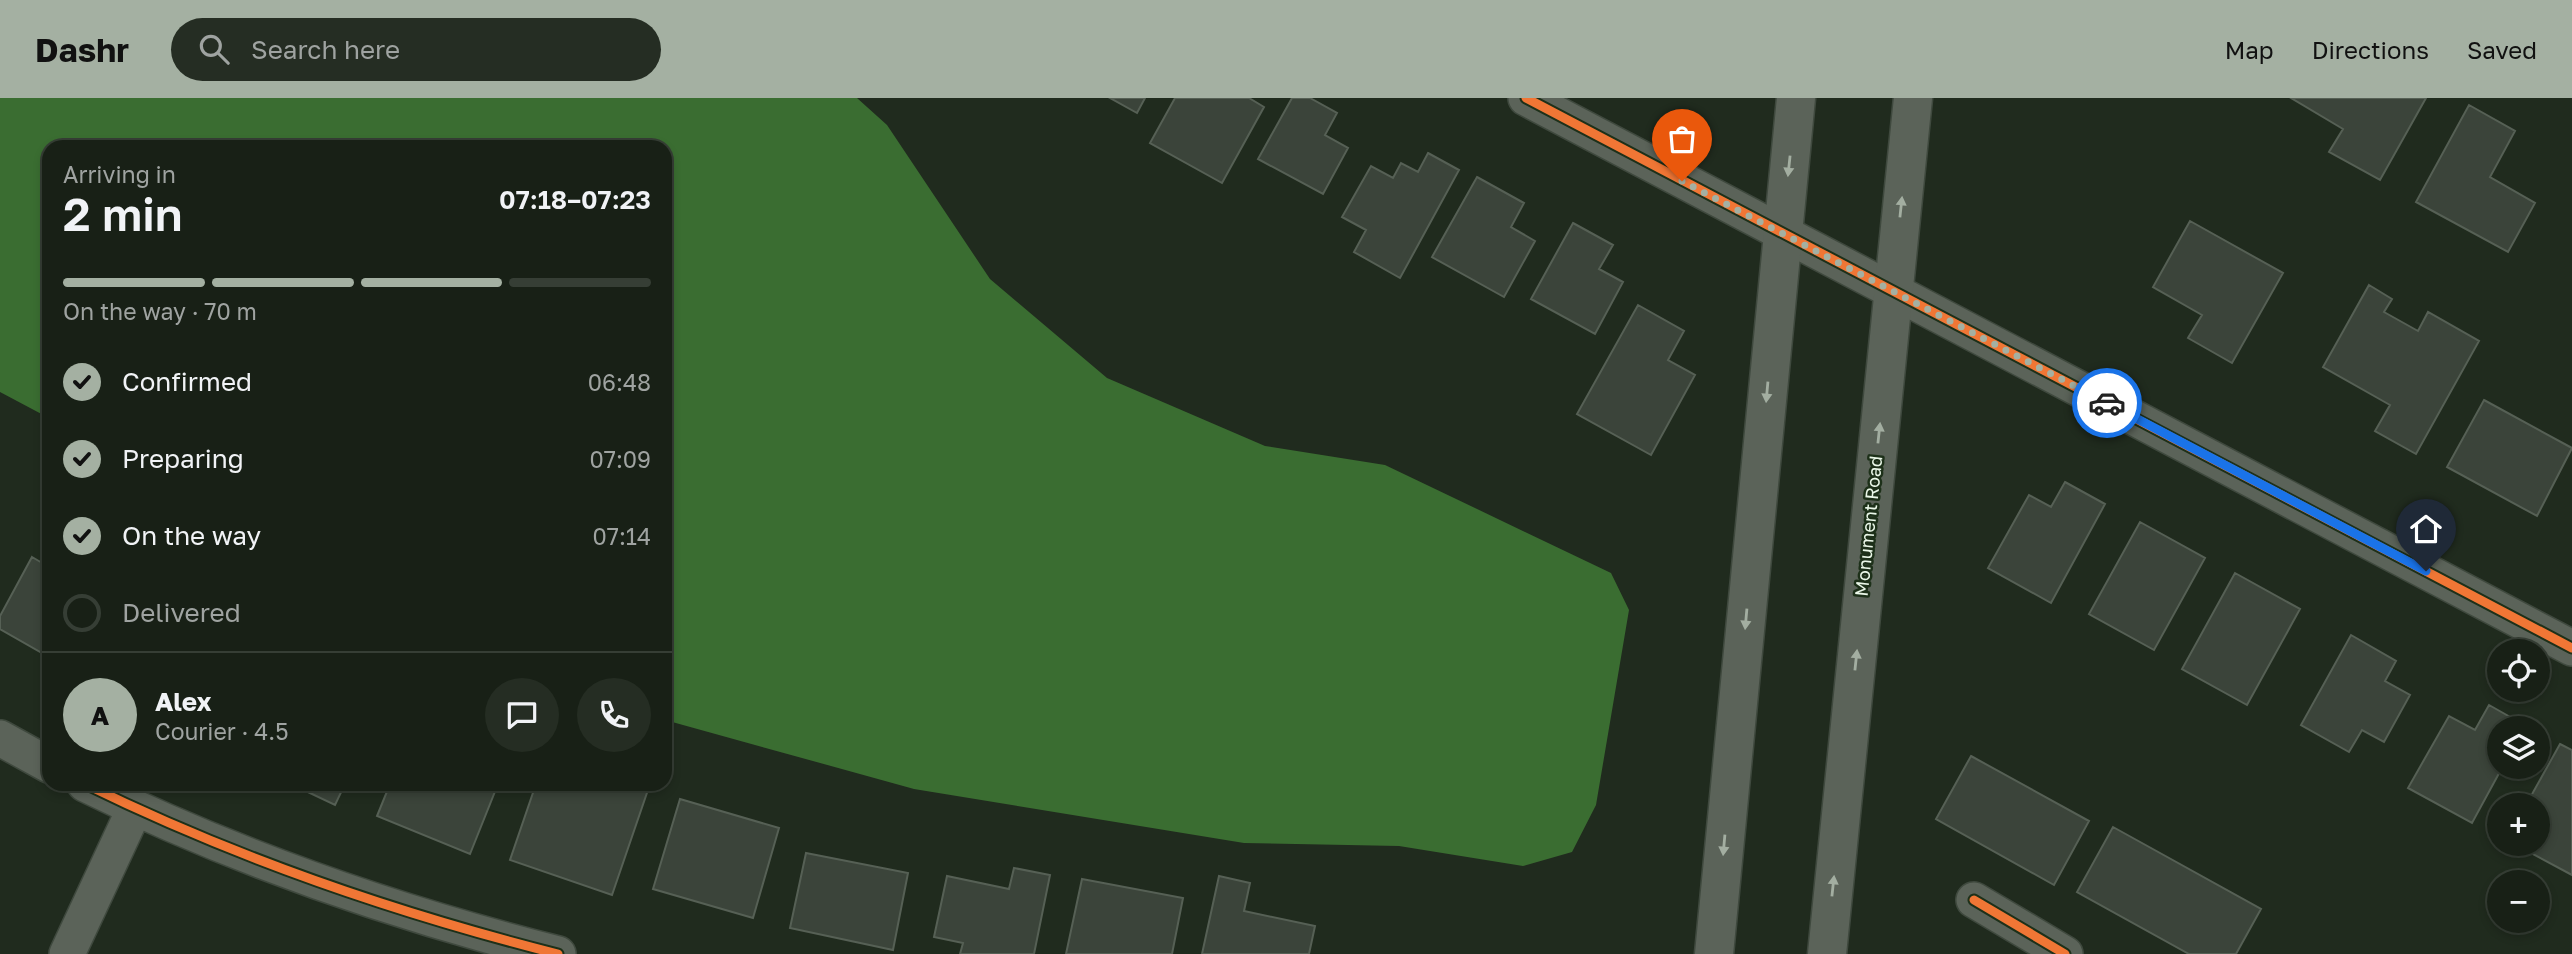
<!DOCTYPE html>
<meta charset="utf-8">
<style>
body{margin:0;font-family:"Golos Text",sans-serif;background:#252d23;color:#f1f3f6;height:100vh;display:flex;flex-direction:column;font-size:26px;white-space:nowrap}
*{box-sizing:border-box;margin:0}
p{font-size:23px;color:#9fa3a1}
.icon{flex:none;width:38px;height:38px;fill:none;stroke:currentColor;stroke-width:2;stroke-linecap:round;stroke-linejoin:round}
.map{position:relative;flex:1;overflow:hidden}
.drawer{position:absolute;left:42px;top:42px;width:630px;height:651px;display:flex;flex-direction:column;background:#182016;border-radius:21px;box-shadow:0 4px 10px #0003,0 0 0 2px #363e35}
.drawer>*{flex:none}
.buttons{position:absolute;left:2487px;top:541px;display:grid;gap:14px}
.buttons a{display:grid;place-items:center;width:63px;height:63px;border-radius:50%;background:#182016;box-shadow:0 4px 10px #0003,0 0 0 2px #363e35;font-size:35px}
.pin{position:absolute;display:grid;place-items:center;width:60px;height:60px;color:#fff;margin:-72px -30px;border-radius:50% 50% 50% 0;rotate:-45deg;box-shadow:0 0 7px #0007}
.pin .icon{rotate:45deg}
.courier{position:absolute;display:grid;place-items:center;width:70px;height:70px;margin:-35px;border:5px solid #1a73e8;border-radius:50%;background:#fff;color:#222;box-shadow:0 2px 9px #0007}
.overview em{font-style:normal;font-weight:600}
.overview div{display:flex;flex-direction:column-reverse}
.overview{display:flex;align-items:center;justify-content:space-between;height:119px;padding:0 21px}
h1{font-size:46px;font-weight:600;line-height:52px}
.bar{display:grid;grid-template-columns:repeat(4,1fr);gap:10px 7px;align-content:center;height:84px;padding:0 21px}
.bar i{height:9px;border-radius:5px;background:#363e35}
.bar .current{background:#a4b0a2}
.bar p{grid-column:span 4}
.line{display:flex;align-items:center;gap:18px;padding:0 21px;border-top:2px solid #363e35}
.line div{flex:1}
.round{display:grid;place-items:center;flex:none;width:74px;height:74px;border-radius:37px;background:#252d23}
ol{padding:0 21px;list-style:none}
li{display:flex;align-items:center;gap:21px;height:77px}
li p{margin-inline-start:auto}
li .icon{padding:7px;border-radius:50%;background:#a4b0a2;color:#111;stroke-width:4}
li:last-child{color:#9fa3a1}
li i{width:38px;height:38px;border:4px solid #363e35;border-radius:50%}
header{display:flex;align-items:center;gap:42px;box-sizing:border-box;height:98px;padding:0 35px;background:#a4b0a2;color:#111}
header strong{font-size:33px}
nav{display:flex;gap:38px;margin-inline-start:auto;font-size:24px}
.search{width:490px;height:63px;background:#252d23;display:flex;align-items:center;gap:18px;box-sizing:border-box;padding:0 24px;border-radius:38px;color:#9fa3a1;font-size:26px}
.map>svg:first-child{display:block}
</style>
<header>
<strong>Dashr</strong>
<div class="search"><svg class="icon" aria-label="search" viewBox="0 0 24 24"><circle cx="10" cy="10" r="6"/><path d="M15 15l6 6"/></svg>Search here</div>
<nav><a>Map</a><a>Directions</a><a>Saved</a></nav>
</header>
<div class="map">
<svg width="2572" height="856" viewBox="0 0 2572 856">
<rect width="100%" height="100%" fill="#202b1e"/>
<path fill="#3a6d31" d="M0 0H857L887 27 990 181 1107 280 1265 348 1385 367 1611 475 1629 512 1596 707 1572 754 1523 768 1399 748 1244 745 914 691 665 622V49H49V320L0 294Z"/>
<path fill="#3b443a" stroke="#566055" stroke-width="2" d="M1110 0H1145L1137 15Z
M1175 0H1249L1264 9 1222 85 1150 45Z
M1292 0H1310L1337 15 1325 37 1348 50 1323 96 1258 61Z
M2291 0H2426L2380 82 2329 54 2343 31Z
M2469 7 2515 33 2490 79 2535 105 2508 154 2416 104Z
M1428 55 1459 72 1400 180 1354 154 1366 132 1342 119 1371 68 1393 80 1401 65 1418 74Z
M1477 79 1524 105 1511 129 1535 143 1504 199 1432 159Z
M2190 123 2283 175 2232 265 2188 240 2202 217 2153 189Z
M1573 125 1613 147 1599 171 1623 184 1595 236 1531 201Z
M2369 187 2392 201 2384 214 2418 233 2428 214 2479 243 2416 356 2375 333 2390 307 2323 269Z
M1638 207 1684 233 1668 262 1695 277 1651 357 1577 316Z
M2484 302 2572 350 2537 418 2447 369Z
M2065 384 2105 406 2051 505 1988 470 2029 397 2051 409Z
M2140 424 2205 460 2154 552 2089 516Z
M32 459 49 469V559L0 531V518Z
M2235 475 2300 511 2247 607 2182 571Z
M2351 537 2396 563 2385 583 2410 597 2384 644 2362 632 2349 654 2301 627Z
M2489 607 2526 628 2499 630V668H2503L2472 725 2408 690 2449 618 2475 632Z
M2560 646 2572 652V777L2514 746H2538V707H2526Z
M1971 658 2089 723 2054 787 1936 721Z
M291 686H345L335 707Z
M390 686H498L470 756 377 718Z
M536 686H650L612 797 510 762Z
M680 701 779 730 753 820 653 791Z
M2113 729 2261 811 2236 856H2189L2077 794Z
M806 755 908 775 893 852 790 830Z
M1014 770 1050 777 1034 856H960L963 845 934 839 947 778 1009 791Z
M1219 778 1250 785 1244 813 1315 828 1309 856H1202Z
M1082 781 1183 800 1172 856H1066Z"/>
<g fill="none" stroke-linecap="round" stroke-linejoin="round">
<defs>
<path id="minor" d="M1526 0 2572 550
M0 640 49 667
M85 686C236 760 396 815 558 856
M1974 802 2065 856
M67 856 135 710"/>
<path id="secondary" d="M1714 856 1796 0
M1827 856 1913 0"/>
</defs>
<use href="#minor" stroke="#3f493e" stroke-width="38"/>
<use href="#secondary" stroke="#3f493e" stroke-width="41"/>
<use href="#minor" stroke="#5b6359" stroke-width="35"/>
<use href="#secondary" stroke="#5b6359" stroke-width="38"/>
<defs>
<path id="cycleway" d="M1526 0 2572 550
M85 686C236 760 396 815 558 856
M1974 802 2065 856"/>
</defs>
<use href="#cycleway" stroke="#1d3019" stroke-width="13"/>
<use href="#cycleway" stroke="#f07635" stroke-width="9"/>
</g>
<defs><path id="oneway-solid" d="M-6-.8H1V-3.2L6.5 0L1 3.2V.8H-6Z" transform="scale(1.75)"/></defs>
<g fill="#a3aea1">
<use href="#oneway-solid" transform="translate(1789 68) rotate(96)"/>
<use href="#oneway-solid" transform="translate(1901 109) rotate(-84)"/>
<use href="#oneway-solid" transform="translate(1767 294) rotate(95)"/>
<use href="#oneway-solid" transform="translate(1879 335) rotate(-84)"/>
<use href="#oneway-solid" transform="translate(1746 521) rotate(95)"/>
<use href="#oneway-solid" transform="translate(1856 562) rotate(-84)"/>
<use href="#oneway-solid" transform="translate(1724 747) rotate(95)"/>
<use href="#oneway-solid" transform="translate(1833 788) rotate(-84)"/>
</g>
<g fill="none" stroke-linecap="round" stroke-linejoin="round">
<path stroke="#a4b0a2" stroke-width="7" stroke-dasharray="0 12.6" d="M1682 83 2107 305"/>
<path stroke="#1a73e8" stroke-width="9" d="M2107 305 2426 473"/>
</g>
<g text-anchor="middle" stroke-width="5" stroke-linejoin="round" paint-order="stroke">
<g font-size="18" fill="#ebf8e9" stroke="#1d3019">
<text transform="translate(1869 428) rotate(-84)" y="6">Monument Road</text>
</g>
</g>
</svg>
<div class="buttons">
<a><svg class="icon" aria-label="locate" viewBox="0 0 24 24"><circle cx="12" cy="12" r="6"/><path d="M12 2v4M12 18v4M2 12h4M18 12h4"/></svg></a>
<a><svg class="icon" aria-label="layers" viewBox="0 0 24 24"><path d="M12 4l9 5-9 5-9-5zM3 14l9 5 9-5"/></svg></a>
<a>+</a>
<a>−</a>
</div>
<div class="pin" style="left:1682px;top:83px;background:#ea580c"><svg class="icon" aria-label="bag" viewBox="0 0 24 24"><path d="M5 8h14l-1 12H6zM9 8a3 3 0 0 1 6 0"/></svg></div>
<div class="pin" style="left:2426px;top:473px;background:#1f2937"><svg class="icon" aria-label="home" viewBox="0 0 24 24"><path d="M3 11l9-7 9 7M6 9v11h12V9"/></svg></div>
<div class="courier" style="left:2107px;top:305px"><svg class="icon" aria-label="car" viewBox="0 0 24 24"><path d="M5 17H2v-5l4-1 3-4h7l3 4 3 1v5h-3M9 17h6M6 11h13"/><circle cx="7" cy="17" r="2"/><circle cx="17" cy="17" r="2"/></svg></div>
<section class="drawer">
<div class="overview"><div><h1>2 min</h1><p>Arriving in</p></div><em>07:18–07:23</em></div>
<div class="bar"><i class="current"></i><i class="current"></i><i class="current"></i><i></i><p>On the way · 70 m</p></div>
<ol>
<li><svg class="icon" aria-label="check" viewBox="0 0 24 24"><path d="M5 12l5 5 9-10"/></svg>Confirmed<p>06:48</p></li>
<li><svg class="icon" aria-label="check" viewBox="0 0 24 24"><path d="M5 12l5 5 9-10"/></svg>Preparing<p>07:09</p></li>
<li><svg class="icon" aria-label="check" viewBox="0 0 24 24"><path d="M5 12l5 5 9-10"/></svg>On the way<p>07:14</p></li>
<li><i></i>Delivered</li>
</ol>
<div class="line" style="height:126px"><b class="round" style="background:#a4b0a2;color:#111">A</b><div><b>Alex</b><p>Courier · 4.5</p></div><a class="round"><svg class="icon" aria-label="chat" viewBox="0 0 24 24"><path d="M4 5h16v11H9l-5 4z"/></svg></a><a class="round"><svg class="icon" aria-label="phone" viewBox="0 0 24 24"><path d="M5 4h4l2 5-3 2q2 4 5 5l2-3 5 2v4C11 20 4 13 5 4z"/></svg></a></div>
</section>
</div>
